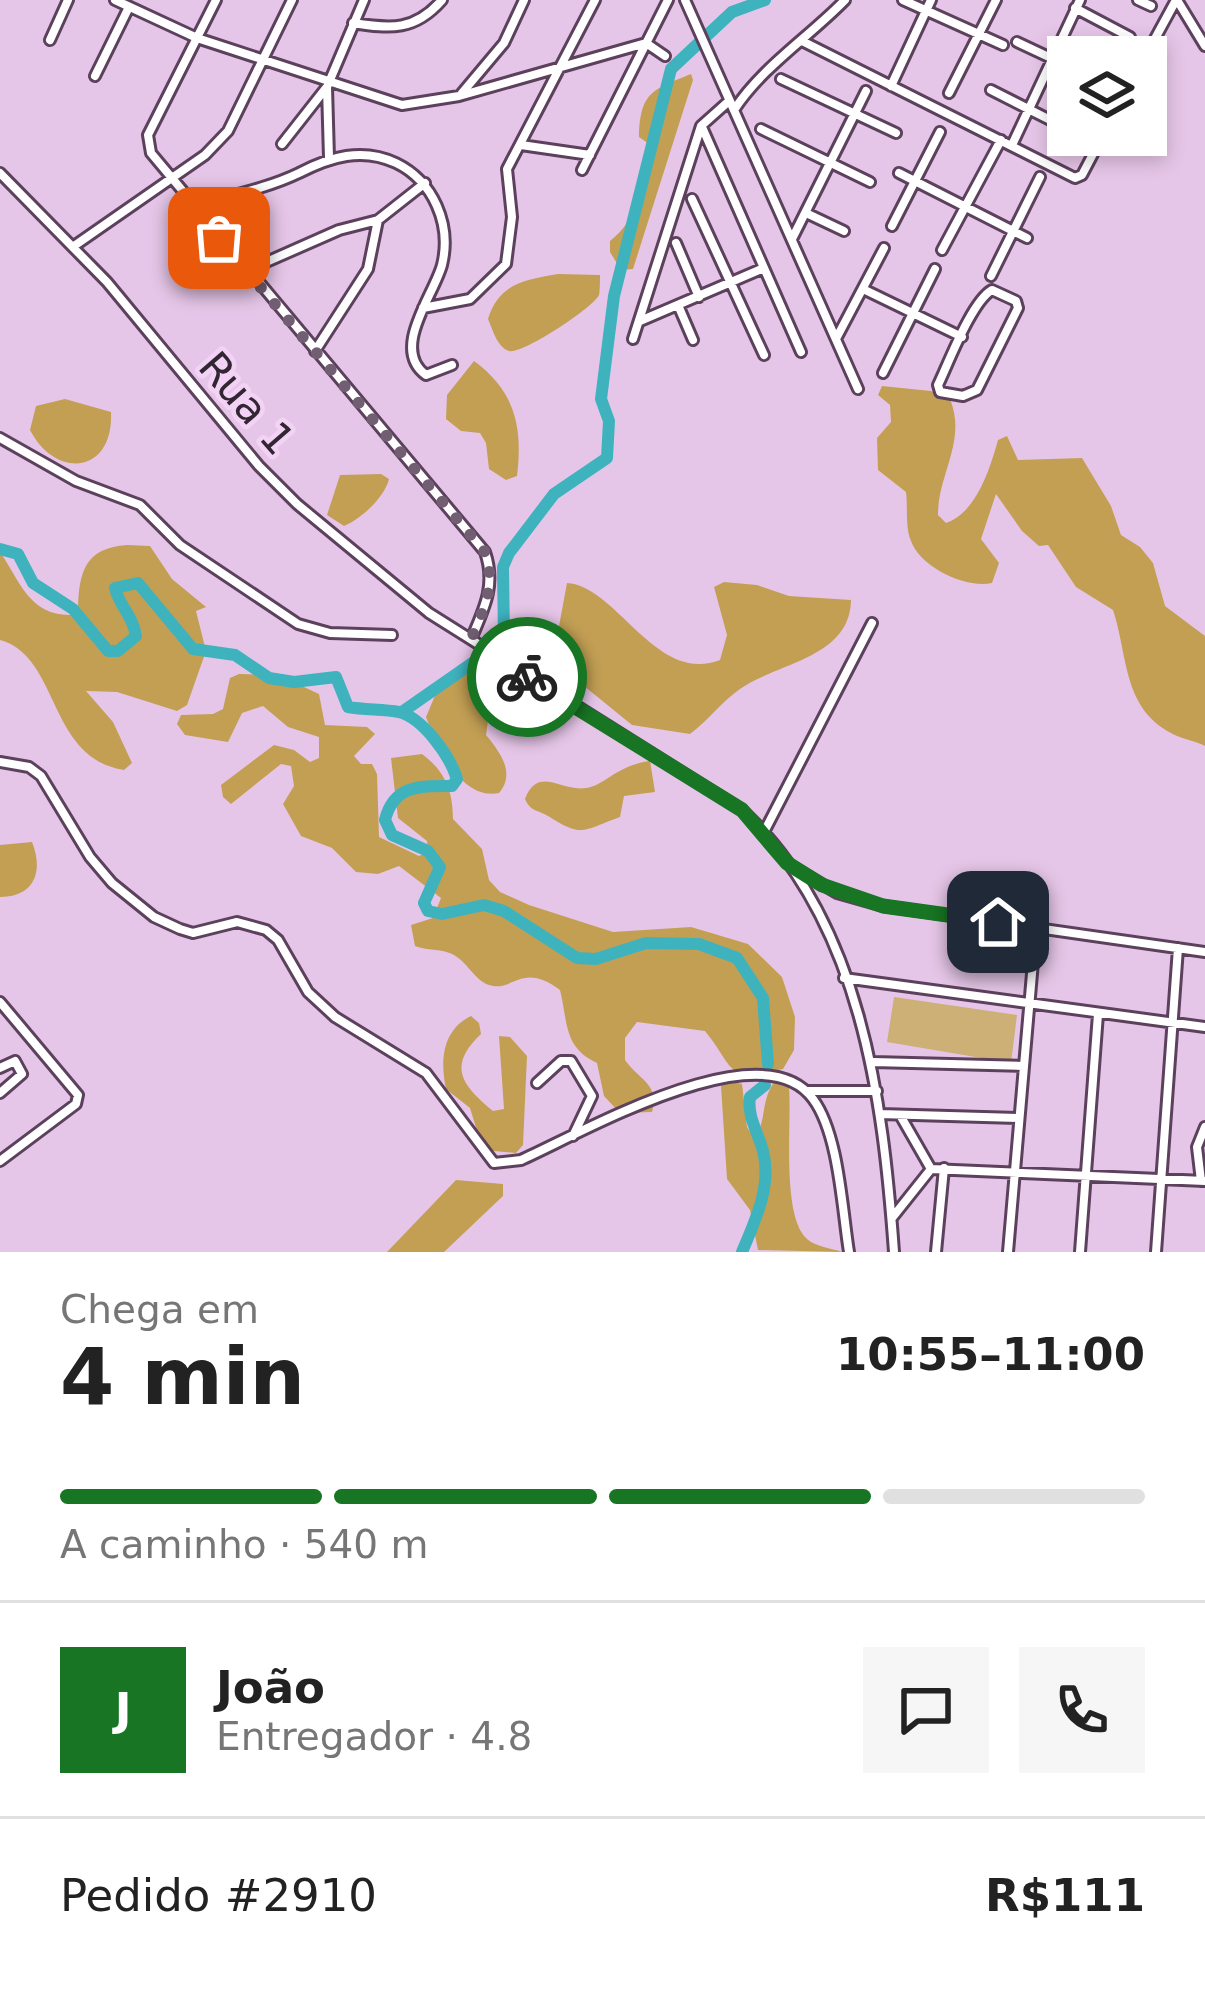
<!DOCTYPE html>
<html lang="pt">
<meta charset="utf-8">
<style>
body{margin:0;font-family:"DejaVu Sans",sans-serif;background:#f6f6f6;color:#222;height:100vh;display:flex;flex-direction:column;font-size:45px;white-space:nowrap}
*{box-sizing:border-box;margin:0}
p{font-size:39px;color:#767676}
.icon{flex:none;width:66px;height:66px;fill:none;stroke:currentColor;stroke-width:2;stroke-linecap:round;stroke-linejoin:round}
.map{position:relative;height:1252px;overflow:hidden}
.sheet{display:flex;flex-direction:column;background:#fff;flex:1}
.sheet>*{flex:none}
.buttons{position:absolute;left:1047px;top:36px;display:grid;gap:24px}
.buttons a{display:grid;place-items:center;width:120px;height:120px;border-radius:0px;background:#fff;box-shadow:0 6px 18px #0003;font-size:60px}
.pin{position:absolute;display:grid;place-items:center;width:102px;height:102px;color:#fff;margin:-51px;border-radius:24px;box-shadow:0 6px 18px #0006}
.courier{position:absolute;display:grid;place-items:center;width:120px;height:120px;margin:-60px;border:9px solid #187523;border-radius:50%;background:#fff;color:#222;box-shadow:0 3px 15px #0007}
.overview em{font-style:normal;font-weight:600}
.overview div{display:flex;flex-direction:column-reverse}
.overview{display:flex;align-items:center;justify-content:space-between;height:204px;padding:0 60px}
h1{font-size:78px;font-weight:600;line-height:90px}
.bar{display:grid;grid-template-columns:repeat(4,1fr);gap:18px 12px;align-content:center;height:144px;padding:0 60px}
.bar i{height:15px;border-radius:9px;background:#e0e0e0}
.bar .on{background:#187523}
.bar p{grid-column:span 4}
.line{display:flex;align-items:center;gap:30px;padding:0 60px;border-top:3px solid #e0e0e0}
.line div{flex:1}
.round{display:grid;place-items:center;flex:none;width:126px;height:126px;border-radius:0px;background:#f6f6f6}
.map>svg:first-child{display:block}
</style>
<div class="map">
<svg width="1205" height="1252" viewBox="0 0 1205 1252">
<rect width="100%" height="100%" fill="#e6c6e8"/>
<path fill="#ccb076" d="M894 997 1017 1015 1011 1063 887 1042Z"/>
<path fill="#c39f54" d="M691 74 693 80 633 269 621 270 610 252V241C638 220 648 178 649 144L639 137C640 91 654 89 691 74Z
M558 274 600 275C600 278 600 292 599 295 594 307 522 355 509 351 497 347 493 330 488 319 499 283 525 280 558 274Z
M474 361C515 391 523 427 517 476L506 480 489 469 486 443 480 433 461 431 446 419 447 395Z
M882 386 931 391 950 399C967 441 938 474 938 515L946 523C976 513 990 469 998 440L1007 436 1018 460 1082 458 1111 506 1121 535 1140 547 1153 563 1165 606 1205 636V746C1196 741 1186 740 1177 736 1122 711 1129 659 1113 610L1076 587 1048 545 1039 546 1022 531 996 494 981 539 999 563 992 583C966 589 920 567 911 541 905 527 908 508 906 492L878 470 877 438 891 422 890 405 878 395Z
M65 399 111 412C114 474 56 480 30 430L36 406Z
M381 474 389 479C385 497 361 519 344 526L327 515 340 475Z
M127 545 150 546 172 579 206 607 196 611 206 651 187 705 177 711 117 692 86 691 113 722 132 763 124 770C47 758 60 656 0 640V552C20 581 29 615 70 615L78 609C79 570 86 548 127 545Z
M724 582 757 585 789 596 851 600C850 658 779 662 740 689 721 702 708 721 690 734L632 725 573 677 554 653 567 583C617 586 656 685 720 660L727 635 714 587Z
M474 660 494 678 486 735C500 752 516 773 499 793 461 801 437 746 426 717L439 686 469 673Z
M239 674 278 675 319 694 325 725 367 727 375 734 354 756 361 764H372L377 774 379 837 419 856 428 852 427 841 398 818 391 758 422 754C445 771 453 791 453 819L482 849 489 880 500 892 529 905 613 932 691 927 748 944 782 977 795 1017 794 1050 783 1069C723 1082 736 1069 705 1031L637 1022 625 1038V1060C639 1080 660 1084 652 1112L620 1113 604 1096 597 1063C563 1047 568 1022 560 990 521 961 513 993 489 985 474 980 467 961 452 954 440 948 427 951 415 946L411 925 433 918 441 898 399 866 378 874 356 872 332 848 301 836 283 804 294 786 291 766 281 764 231 804 223 797 221 785 274 745 294 750 310 762 319 758V737L288 727 263 706 242 713 228 742 185 735 177 724 181 715 213 714 223 709 230 678Z
M650 761 655 792 624 796 620 817C581 831 583 838 548 816 536 809 531 812 525 799 538 765 561 792 586 788 604 786 617 765 650 761Z
M32 842C44 872 34 897 0 897V845Z
M471 1016 479 1023 481 1034C446 1067 463 1086 493 1111L504 1109 499 1036 510 1037 527 1056 523 1145 516 1153 483 1150 470 1108 446 1089C440 1061 442 1030 471 1016Z
M780 1075 789 1086C792 1122 781 1216 807 1239 816 1247 831 1248 842 1252L758 1250 750 1210 727 1179 721 1086 730 1081 742 1084 747 1127 754 1138C769 1119 758 1098 780 1075Z
M456 1180 503 1184V1196L444 1252H387Z"/>
<g fill="none" stroke-linecap="round" stroke-linejoin="round">
<path stroke="#3eb3be" stroke-width="12" d="M0 549 18 554 33 583 73 609 108 651H118L136 636C133 615 119 606 115 588L138 583 193 649 235 655 269 678 294 682 336 677 348 707C365 710 383 709 399 712 423 718 450 756 457 779L452 786C421 786 394 784 385 820L392 835 428 851 440 867 424 903 428 911 442 914 484 905 504 911 577 958 596 959 646 943 699 944 737 958 763 998 768 1064
M402 712 504 641 503 567 509 553 554 494 607 458 609 421 601 399 614 296 671 69 732 12 765 0
M742 1252C755 1221 772 1186 763 1151 758 1132 747 1117 750 1097L765 1085"/>
<defs>
<path id="street" d="M115 0 197 38 402 105 459 96 646 43 665 56
M216 0 148 135 151 153 485 552C496 584 485 607 472 637
M685 0 858 389
M903 0 1003 45
M1138 0 1151 6
M1177 0 1205 46
M1075 8 1130 37
M353 23C391 29 415 31 442 0
M50 40 68 0
M804 42 1075 178 1082 175 1103 135
M1017 42 1068 66
M1145 57 1176 0
M95 76 129 7
M781 79 896 133
M891 86 931 0
M991 90 1068 129
M462 93 504 43 524 0
M949 93 996 0
M734 110C762 67 809 37 845 0
M702 127 801 352
M761 129 870 182
M1080 135 1082 136
M282 144 326 88
M521 145 590 155
M1012 145 1080 0
M329 158 327 87 364 0
M582 170 668 0
M0 173 107 282 259 466 297 504 429 613 742 810C861 921 883 1099 894 1252
M899 173 1027 238
M692 199 764 355
M192 206C227 196 266 189 299 173 330 157 362 147 396 163 433 181 452 224 442 265 434 295 390 349 426 375L452 365
M806 213 844 231
M892 226 940 132
M792 239 866 91
M676 243 699 297
M74 246 205 155 228 131 292 0
M942 250 1001 140
M246 271 339 230 378 220 425 183
M991 276 1040 177
M863 289 962 337
M992 290 1016 301 1018 308 977 390 963 396 940 392 938 385C949 362 972 301 992 290Z
M678 305 693 340
M423 308 470 299 506 264 512 217 507 169 595 0
M640 321 764 268
M837 337 884 248
M633 339 701 126 729 101
M315 351 368 269 378 220
M883 373 935 269
M0 438 76 481 140 505 180 545 298 624 330 633 392 635
M0 762 29 767 41 776 90 857 112 883 154 917 180 929 193 933 237 922 266 930 278 940 308 992 335 1017 426 1073 494 1163 521 1160C582 1133 762 1028 813 1099 839 1134 842 1209 849 1252
M764 832 872 623
M793 867 837 893 883 906 1205 952
M844 978 1205 1027
M0 1002 78 1095 76 1104 0 1161
M873 1062 1023 1066
M0 1068 15 1061 22 1074 0 1093
M537 1083 561 1061H571L592 1096 573 1136
M808 1091H877
M880 1114 1018 1118
M900 1115 931 1169
M931 1169 1205 1181
M1201 1181 1197 1147 1205 1127
M892 1218 931 1169
M936 1252 944 1168
M1008 1252 1036 927
M1080 1252 1098 1014
M1156 1252 1178 948"/>
</defs>
<use href="#street" stroke="#5c415d" stroke-width="14"/>
<use href="#street" stroke="#fff" stroke-width="8"/>
</g>
<g fill="none" stroke-linecap="round" stroke-linejoin="round">
<path stroke="#715e72" stroke-width="12" stroke-dasharray="0 21.6" d="M219 238 485 552C496 584 485 607 472 637L527 677"/>
<path stroke="#187523" stroke-width="15" d="M527 677 742 810 787 863 822 885 883 906 998 922"/>
</g>
<g text-anchor="middle" stroke-width="9" stroke-linejoin="round" paint-order="stroke">
<g font-size="42" fill="#322633" stroke="#f3d3f5">
<text transform="translate(247 403) rotate(49)" y="15">Rua 1</text>
</g>
</g>
</svg>
<div class="buttons">
<a><svg class="icon" aria-label="layers" viewBox="0 0 24 24"><path d="M12 4l9 5-9 5-9-5zM3 14l9 5 9-5"/></svg></a>
</div>
<div class="pin" style="left:219px;top:238px;background:#ea580c"><svg class="icon" aria-label="bag" viewBox="0 0 24 24"><path d="M5 8h14l-1 12H6zM9 8a3 3 0 0 1 6 0"/></svg></div>
<div class="pin" style="left:998px;top:922px;background:#1f2937"><svg class="icon" aria-label="home" viewBox="0 0 24 24"><path d="M3 11l9-7 9 7M6 9v11h12V9"/></svg></div>
<div class="courier" style="left:527px;top:677px"><svg class="icon" aria-label="bike" viewBox="0 0 24 24"><circle cx="6" cy="16" r="4"/><circle cx="18" cy="16" r="4"/><path d="M6 16l4-8h5l3 8M10 8l3 8H6M13 5h3"/></svg></div>
</div>
<section class="sheet">
<div class="overview"><div><h1>4 min</h1><p>Chega em</p></div><em>10:55–11:00</em></div>
<div class="bar"><i class="on"></i><i class="on"></i><i class="on"></i><i></i><p>A caminho · 540 m</p></div>
<div class="line" style="height:216px"><b class="round" style="background:#187523;color:#fff">J</b><div><b>João</b><p>Entregador · 4.8</p></div><a class="round"><svg class="icon" aria-label="chat" viewBox="0 0 24 24"><path d="M4 5h16v11H9l-5 4z"/></svg></a><a class="round"><svg class="icon" aria-label="phone" viewBox="0 0 24 24"><path d="M5 4h4l2 5-3 2q2 4 5 5l2-3 5 2v4C11 20 4 13 5 4z"/></svg></a></div>
<div class="line" style="height:156px"><div>Pedido #2910</div><b>R$111</b></div>
</section>
